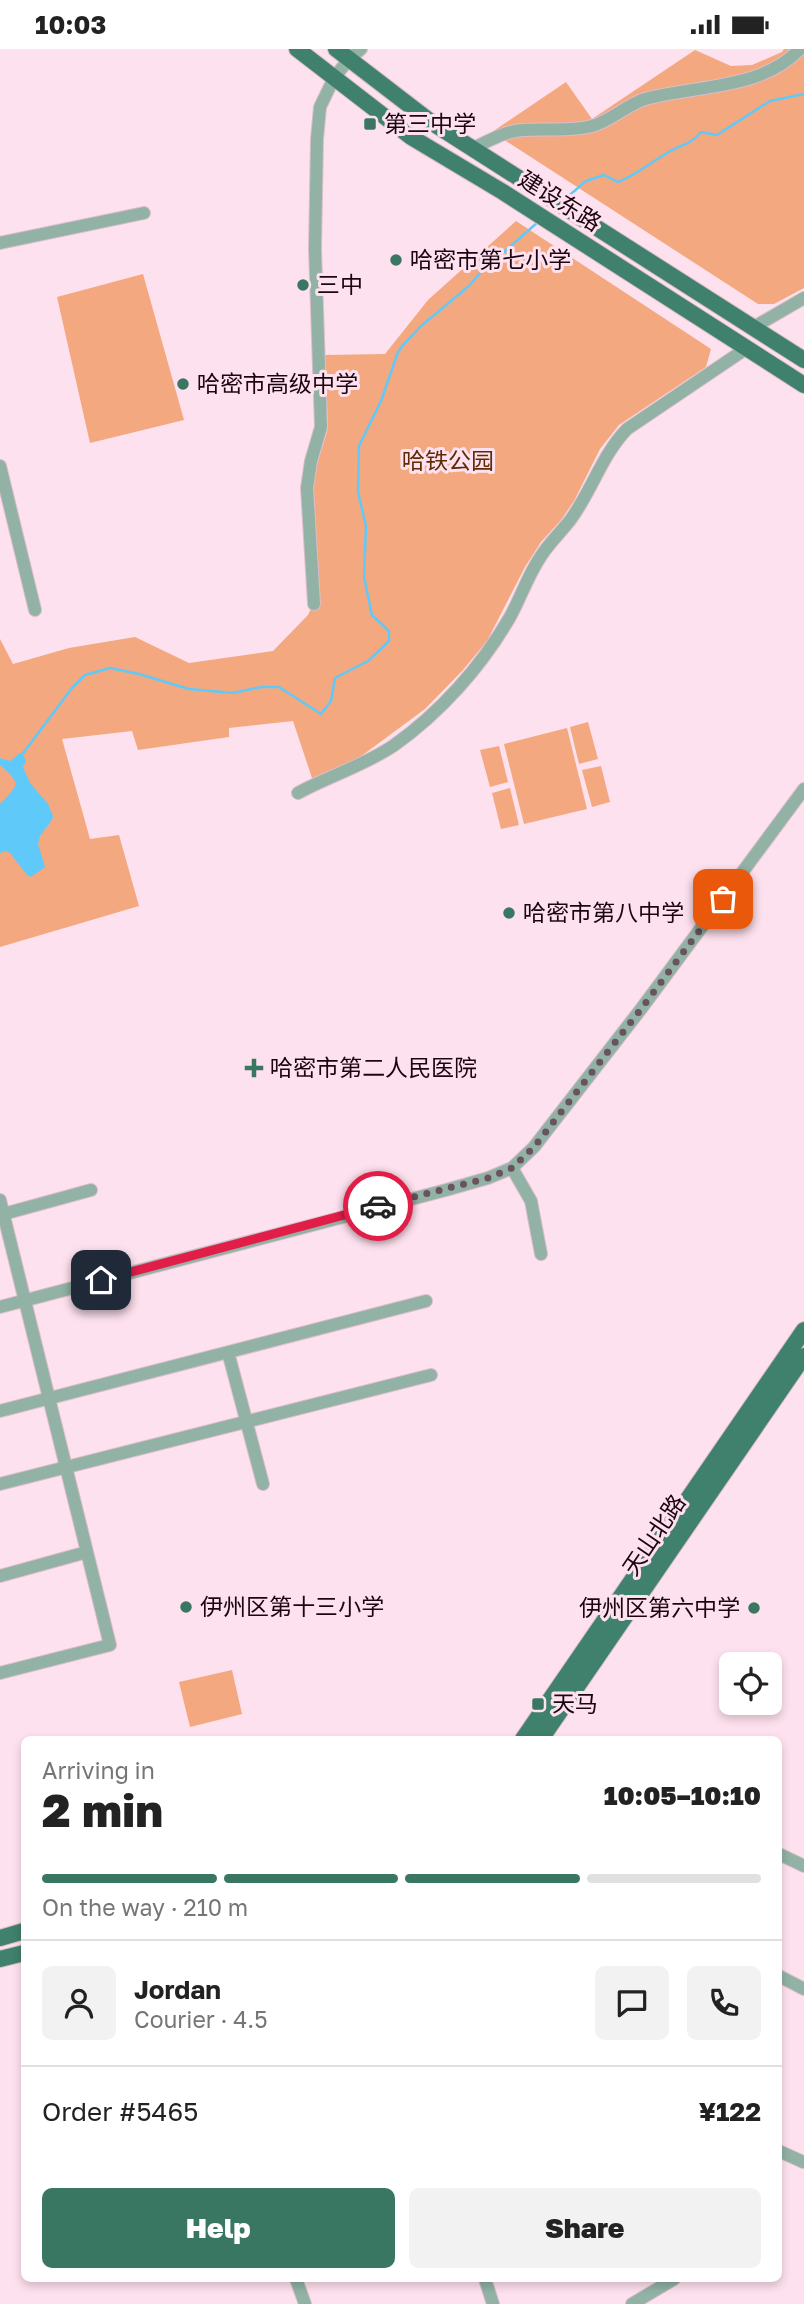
<!DOCTYPE html>
<meta charset="utf-8">
<style>
body{margin:0;font-family:"Golos Text","Noto Sans SC",sans-serif;background:#f2f2f2;color:#222;height:100vh;display:flex;flex-direction:column;font-size:26px;white-space:nowrap}
*{box-sizing:border-box;margin:0}
p{font-size:23px;color:#767676}
.icon{flex:none;width:38px;height:38px;fill:none;stroke:currentColor;stroke-width:2;stroke-linecap:round;stroke-linejoin:round}
.map{position:relative;flex:1;overflow:hidden}
.sheet{position:absolute;left:21px;top:1687px;width:761px;height:546px;display:flex;flex-direction:column;background:#fff;border-radius:10px;box-shadow:0 4px 10px #0003}
.sheet>*{flex:none}
.controls{position:absolute;left:719px;top:1603px;display:grid;gap:14px}
.controls a{display:grid;place-items:center;width:63px;height:63px;border-radius:10px;background:#fff;box-shadow:0 4px 10px #0003;font-size:35px}
.pin{position:absolute;display:grid;place-items:center;width:60px;height:60px;color:#fff;margin:-30px;border-radius:14px;box-shadow:0 4px 10px #0006}
.courier{position:absolute;display:grid;place-items:center;width:70px;height:70px;margin:-35px;border:5px solid #e11d48;border-radius:50%;background:#fff;color:#222;box-shadow:0 2px 9px #0007}
.head em{font-style:normal;font-weight:800}
.head div{display:flex;flex-direction:column-reverse}
.head{display:flex;align-items:center;justify-content:space-between;height:119px;padding:0 21px}
h1{font-size:46px;font-weight:800;line-height:52px}
.bar{display:grid;grid-template-columns:repeat(4,1fr);gap:10px 7px;align-content:center;height:84px;padding:0 21px}
.bar i{height:9px;border-radius:5px;background:#e0e0e0}
.bar .selected{background:#397763}
.bar p{grid-column:span 4}
.line{display:flex;align-items:center;gap:18px;padding:0 21px;border-top:2px solid #e0e0e0}
.line div{flex:1}
.round{display:grid;place-items:center;flex:none;width:74px;height:74px;border-radius:10px;background:#f2f2f2}
.action{display:flex;gap:14px;margin-top:auto;padding:14px 21px}
.action a{flex:1;height:80px;border-radius:10px;background:#397763;color:#fff;font-size:28px;font-weight:800;line-height:80px;text-align:center}
.action a+a{background:#f2f2f2;color:#222}
.status{display:flex;justify-content:space-between;align-items:center;height:49px;padding:0 35px;background:#fff;direction:ltr}
.status svg{height:19px;fill:currentColor}
.map>svg:first-child{display:block}
</style>
<div class="status"><b>10:03</b><svg viewBox="0 0 49 12"><path d="M0 12V9h3v3zM5 12V6h3v6zM10 12V3h3v9zM15 12V0h3v12zM26 1h20v11H26zM47 4h2v5h-2z"/></svg></div>
<div class="map">
<svg width="804" height="2255" viewBox="0 0 804 2255">
<rect width="100%" height="100%" fill="#fee1ee"/>
<path fill="#f3a87f" d="M784 0H804V239L774 255H758L492 83 566 33 592 70 695 1 731 17 752 16 782 3Z
M516 172 711 300 706 318 619 376 600 400 574 452 561 471 541 493 525 518 487 592 463 621 425 660 360 708 313 732 293 672 229 679V688L138 701 132 682 62 690 90 790 119 786 139 857 0 898V590L13 615 69 599 135 588 189 614 273 602 308 566 319 542 313 439 316 419 328 379 325 306 385 305 428 251Z
M143 225 184 371 90 394 57 248Z
M588 673 598 710 579 715 570 678Z
M567 679 587 760 524 775 504 695Z
M499 697 508 733 490 738 480 701Z
M601 717 610 753 592 758 582 721Z
M510 739 519 776 501 780 492 744Z
M232 1621 242 1665 190 1678 179 1633Z"/>
<path fill="#5fcafa" d="M20 704 23 705 26 712 23 718 30 734 48 755 53 767 52 771 40 787 38 795 45 818 31 828 27 826 10 804 6 802 0 804V755C18 735 23 736 0 716V709L10 712Z"/>
<g fill="none" stroke-linecap="round" stroke-linejoin="round">
<path stroke="#5fcafa" stroke-width="2.5" d="M564 151 586 132 604 126 618 133C636 126 650 114 667 104 681 95 690 97 701 83L717 86 770 52 804 45
M21 707 72 639 85 626 110 619 139 625 189 640 233 644 261 638H279L321 665 331 652 335 629 368 612 389 592V582L372 566 364 528 366 477 358 443 359 397 381 352 398 303 403 296 421 277 469 237 480 224 538 173"/>
<defs>
<path id="minor" d="M473 99C489 92 505 82 523 81 546 79 570 83 592 77 611 72 626 56 645 50 696 36 761 41 800 0
M0 194 144 164
M754 278 804 249
M0 417 35 561
M314 555 307 439 311 412 321 378 315 200 317 90 320 58 334 29 349 10 361 0
M298 744C329 727 363 717 393 697 440 664 481 618 510 568 521 548 528 526 541 507 550 493 562 482 571 470 592 441 602 406 627 380L747 299
M512 1119 531 1152 541 1205
M0 1151 110 1596 0 1624
M0 1166 91 1141
M0 1258 446 1141 488 1129 512 1119 534 1098 641 960 804 740
M228 1303 263 1435
M0 1362 426 1252
M0 1435 431 1326
M0 1527 87 1503
M779 1805 804 1817
M779 1927 804 1940
M779 2102 803 2113
M296 2230 305 2255
M485 2230 493 2255
M632 2255 674 2230"/>
<path id="major" d="M297 0 411 88 503 143 804 336
M336 0 431 73 804 311
M523 1690 804 1281
M541 1690 804 1307
M0 1889 24 1882
M0 1910 24 1904"/>
</defs>
<use href="#minor" stroke="#dabeca" stroke-width="14"/>
<use href="#major" stroke="#dabeca" stroke-width="18"/>
<use href="#minor" stroke="#91b2a5" stroke-width="12"/>
<use href="#major" stroke="#3f816c" stroke-width="16"/>
</g>
<g fill="none" stroke-linecap="round" stroke-linejoin="round">
<path stroke="#6a525e" stroke-width="7" stroke-dasharray="0 12.6" d="M378 1157 488 1129 512 1119 534 1098 641 960 723 850"/>
<path stroke="#e11d48" stroke-width="9" d="M101 1231 378 1157"/>
</g>
<g fill="#397763" stroke="#fee1ee" stroke-width="2.5">
<rect x="363" y="68" width="14" height="14" rx="3.5"/>
<circle cx="396" cy="211" r="7"/>
<circle cx="303" cy="236" r="7"/>
<circle cx="183" cy="335" r="7"/>
<circle cx="509" cy="864" r="7"/>
<path d="M250.5 1008.5h7v7h7v7h-7v7h-7v-7h-7v-7h7z"/>
<circle cx="186" cy="1558" r="7"/>
<circle cx="754" cy="1559" r="7"/>
<rect x="531" y="1648" width="14" height="14" rx="3.5"/>
</g>
<g text-anchor="middle" stroke-width="6" stroke-linejoin="round" paint-order="stroke">
<g font-size="23" fill="#1b0510" stroke="#fee1ee" text-anchor="start">
<text x="384" y="83">第三中学</text>
<text x="410" y="219">哈密市第七小学</text>
<text x="317" y="244">三中</text>
<text x="197" y="343">哈密市高级中学</text>
<text x="523" y="872">哈密市第八中学</text>
<text x="270" y="1027">哈密市第二人民医院</text>
<text x="200" y="1566">伊州区第十三小学</text>
<text x="740" y="1567" text-anchor="end">伊州区第六中学</text>
<text x="552" y="1663">天马</text>
</g>
<g font-size="23" fill="#1b0510" stroke="#fee1ee">
<text transform="translate(560 152) rotate(32)" y="8">建设东路</text>
<text transform="translate(654 1486) rotate(-56)" y="8">天山北路</text>
</g>
<g font-size="23" fill="#5f2b05" stroke="#fee1ee">
<text x="448" y="420">哈铁公园</text>
</g>
</g>
</svg>
<div class="controls">
<a><svg class="icon" aria-label="locate" viewBox="0 0 24 24"><circle cx="12" cy="12" r="6"/><path d="M12 2v4M12 18v4M2 12h4M18 12h4"/></svg></a>
</div>
<div class="pin" style="left:723px;top:850px;background:#ea580c"><svg class="icon" aria-label="bag" viewBox="0 0 24 24"><path d="M5 8h14l-1 12H6zM9 8a3 3 0 0 1 6 0"/></svg></div>
<div class="pin" style="left:101px;top:1231px;background:#1f2937"><svg class="icon" aria-label="home" viewBox="0 0 24 24"><path d="M3 11l9-7 9 7M6 9v11h12V9"/></svg></div>
<div class="courier" style="left:378px;top:1157px"><svg class="icon" aria-label="car" viewBox="0 0 24 24"><path d="M5 17H2v-5l4-1 3-4h7l3 4 3 1v5h-3M9 17h6M6 11h13"/><circle cx="7" cy="17" r="2"/><circle cx="17" cy="17" r="2"/></svg></div>
<section class="sheet">
<div class="head"><div><h1>2 min</h1><p>Arriving in</p></div><em>10:05–10:10</em></div>
<div class="bar"><i class="selected"></i><i class="selected"></i><i class="selected"></i><i></i><p>On the way · 210 m</p></div>
<div class="line" style="height:126px"><a class="round"><svg class="icon" aria-label="person" viewBox="0 0 24 24"><circle cx="12" cy="8" r="4"/><path d="M4 21q1-7 8-7t8 7"/></svg></a><div><b>Jordan</b><p>Courier · 4.5</p></div><a class="round"><svg class="icon" aria-label="chat" viewBox="0 0 24 24"><path d="M4 5h16v11H9l-5 4z"/></svg></a><a class="round"><svg class="icon" aria-label="phone" viewBox="0 0 24 24"><path d="M5 4h4l2 5-3 2q2 4 5 5l2-3 5 2v4C11 20 4 13 5 4z"/></svg></a></div>
<div class="line" style="height:91px"><div>Order #5465</div><b>¥122</b></div>
<div class="action"><a>Help</a><a>Share</a></div>
</section>
</div>
